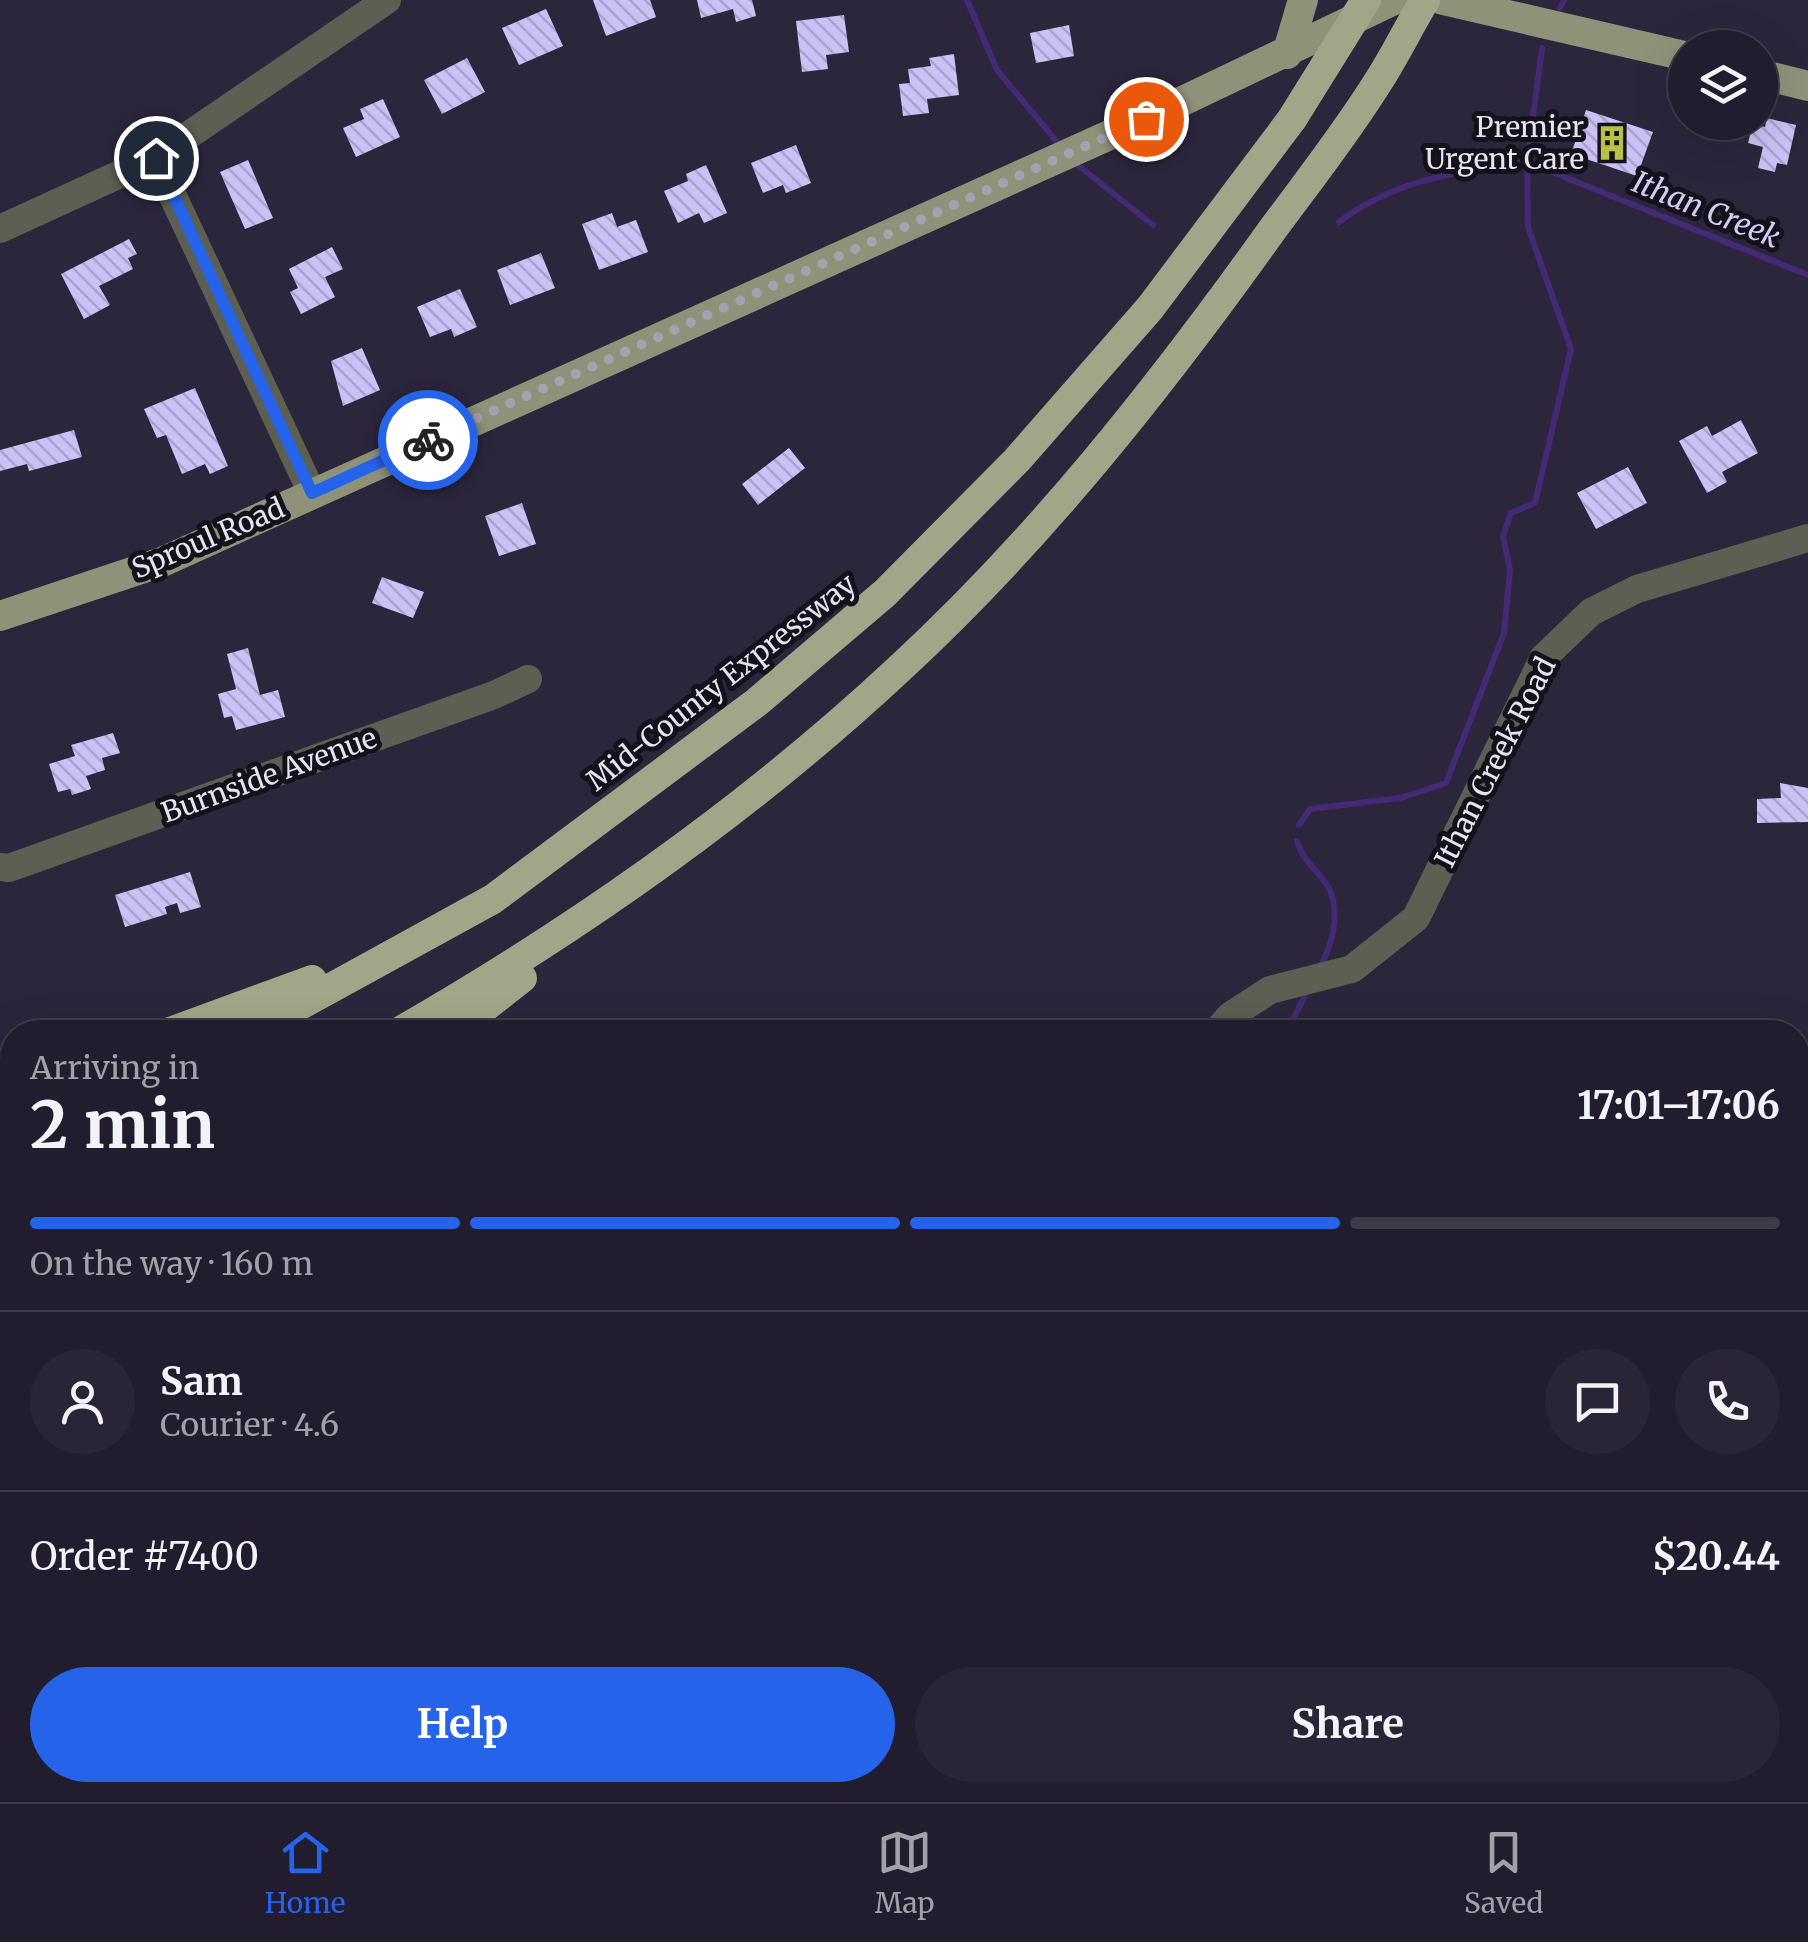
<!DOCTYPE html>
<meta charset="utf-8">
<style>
body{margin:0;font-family:Merriweather,serif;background:#292536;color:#f1f3f6;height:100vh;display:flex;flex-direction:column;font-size:38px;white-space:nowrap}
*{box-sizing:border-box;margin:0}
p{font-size:32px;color:#a2a1aa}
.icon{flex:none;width:55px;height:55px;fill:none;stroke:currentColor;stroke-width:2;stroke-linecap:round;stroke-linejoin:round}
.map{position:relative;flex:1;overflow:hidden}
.panel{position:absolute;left:0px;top:1020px;width:1810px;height:782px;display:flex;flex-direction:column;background:#211c2e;border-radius:40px 40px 0 0;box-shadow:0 10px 40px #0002,0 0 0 2px #3e3a4a}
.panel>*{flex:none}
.fabs{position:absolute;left:1668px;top:30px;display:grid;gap:20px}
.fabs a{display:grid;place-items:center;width:110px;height:110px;border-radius:50%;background:#211c2e;box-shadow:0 10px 40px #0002,0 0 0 2px #3e3a4a;font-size:50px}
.pin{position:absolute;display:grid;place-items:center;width:85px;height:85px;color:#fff;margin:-42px;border:5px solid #fff;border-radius:50%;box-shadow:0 2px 10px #0007}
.courier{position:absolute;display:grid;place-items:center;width:100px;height:100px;margin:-50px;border:8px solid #2563eb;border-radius:50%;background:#fff;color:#222;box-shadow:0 2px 12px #0007}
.headline em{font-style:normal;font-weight:700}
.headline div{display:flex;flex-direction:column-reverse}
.headline{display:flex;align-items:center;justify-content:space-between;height:170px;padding:0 30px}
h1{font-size:65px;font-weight:700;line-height:75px}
.bar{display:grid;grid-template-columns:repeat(4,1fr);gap:15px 10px;align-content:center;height:120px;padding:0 30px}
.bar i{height:12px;border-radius:8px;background:#3e3a4a}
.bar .active{background:#2563eb}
.bar p{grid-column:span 4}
.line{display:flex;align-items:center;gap:25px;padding:0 30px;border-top:2px solid #3e3a4a}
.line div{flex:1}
.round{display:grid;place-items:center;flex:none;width:105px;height:105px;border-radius:52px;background:#292536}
.action{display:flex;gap:20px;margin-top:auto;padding:20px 30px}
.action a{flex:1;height:115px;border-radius:60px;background:#2563eb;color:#fff;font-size:40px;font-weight:700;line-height:115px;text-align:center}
.action a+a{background:#292536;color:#f1f3f6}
.menu{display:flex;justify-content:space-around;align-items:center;height:140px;border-top:2px solid #3e3a4a;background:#211c2e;font-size:28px;color:#a2a1aa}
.menu a{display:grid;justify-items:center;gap:5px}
.menu .active{color:#2563eb}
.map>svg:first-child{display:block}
</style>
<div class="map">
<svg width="1808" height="1802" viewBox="0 0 1808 1802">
<defs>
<pattern id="forest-crowns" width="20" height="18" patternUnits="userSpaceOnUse" patternTransform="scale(2.5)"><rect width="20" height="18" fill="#4f3f77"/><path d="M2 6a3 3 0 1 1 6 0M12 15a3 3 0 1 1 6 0" fill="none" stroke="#685b8b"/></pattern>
<pattern id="building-back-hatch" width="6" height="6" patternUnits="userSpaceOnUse" patternTransform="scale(2.5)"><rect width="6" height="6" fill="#ccc1f6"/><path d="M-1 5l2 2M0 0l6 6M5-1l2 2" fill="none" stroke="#aaa2cb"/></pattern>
</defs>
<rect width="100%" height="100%" fill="#2c263d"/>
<path fill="url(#forest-crowns)" d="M197 1790H1248L1211 1802H221Z"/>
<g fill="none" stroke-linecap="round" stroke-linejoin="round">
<path stroke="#432976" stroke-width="6" d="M967 0 997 70 1063 149
M1560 8 1564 0
M1074 162 1153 225
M1527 162 1808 275
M1339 222C1396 179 1458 172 1527 162
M1299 825 1310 809 1400 798 1446 783 1504 633 1510 570 1503 536 1511 513 1535 503 1571 349 1528 227 1527 162 1542 48
M1297 841C1303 864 1323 873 1331 893 1340 918 1331 948 1319 969
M1287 1032 1308 989
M919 1790 927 1798H955L960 1790
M845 1802 865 1790"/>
</g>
<path fill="url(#building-back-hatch)" d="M593 0H650L656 17 606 36Z
M697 0H752L756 16 736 22 733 9 701 18Z
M546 9 563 46 519 65 502 28Z
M844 15 849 52 826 55 828 69 802 72 796 21Z
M1069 25 1074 56 1036 63 1030 33Z
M954 54 959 95 927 99 929 113 903 116 899 84 910 83 908 69 931 66 929 58Z
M467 58 485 92 442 114 424 80Z
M383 99 400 137 356 157 343 128 364 119 360 109Z
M1586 110 1653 132 1637 176 1571 154Z
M1767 118 1796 125 1787 165 1777 163 1775 172 1758 168 1763 147 1748 143 1753 124 1765 127Z
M796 145 811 183 786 193 783 185 763 193 751 163Z
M248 160 273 218 245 229 220 172Z
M706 165 727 213 704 223 699 213 678 223 664 191 688 181 686 174Z
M612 213 617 227 636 220 648 252 599 270 582 224Z
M129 239 137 254 128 258 133 269 99 286 110 305 84 319 61 274Z
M332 247 343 269 325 277 335 297 301 314 290 292 298 288 289 269Z
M541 253 555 288 510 305 497 270Z
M460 289 477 327 454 337 451 329 430 337 417 307Z
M362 348 380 390 343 406 331 361Z
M195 388 228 466 210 474 205 464 182 474 166 435 157 438 144 409Z
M1741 420 1758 453 1722 472 1727 482 1707 493 1679 441 1707 426 1712 436Z
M74 430 82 457 29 471 27 464 0 471V450Z
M789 448 805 468 758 505 742 484Z
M1628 467 1647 503 1596 529 1577 493Z
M522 503 536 544 499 556 485 516Z
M382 577 424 592 413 618 372 603Z
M248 648 260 695 278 690 285 717 236 730 232 716 224 718 218 694 236 689 227 654Z
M113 733 120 753 102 758 105 770 86 776 91 789 72 795 70 789 58 792 49 764 75 756 71 745Z
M1780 783 1808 788V822L1757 823V799L1781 798Z
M190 872 201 907 180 913 177 903 165 907 167 914 125 927 115 895Z
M1803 1486 1808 1487V1546L1798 1545Z"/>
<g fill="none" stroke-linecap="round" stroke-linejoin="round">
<path stroke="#5d5f53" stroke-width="28" d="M155 158 312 493
M0 229 155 158 387 0
M0 867 9 868 494 695 528 679
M1216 1032 1230 1016 1270 990 1352 969 1416 918 1544 657 1591 612 1637 589 1808 538
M1798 1357H1808"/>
<path stroke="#8f9279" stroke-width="30" d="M1443 0 1685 56
M1287 54 1303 0
M1760 74 1808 86
M0 616 162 562 1145 119 1394 0"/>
<path stroke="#a2a688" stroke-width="30" d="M170 1032 312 980
M251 1032 493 899 757 702 885 593 1017 460 1150 308 1292 119
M399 1032C576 930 749 809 899 669 1040 539 1159 388 1270 233 1306 184 1344 136 1376 85 1394 58 1408 28 1425 0
M453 1032 522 978
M0 1064 12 1063
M0 1149 12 1144
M0 1216 12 1210
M0 1530 12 1490"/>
<path stroke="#a2a688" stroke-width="30" d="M1292 119 1366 0"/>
</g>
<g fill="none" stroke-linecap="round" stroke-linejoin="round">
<path stroke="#a5a1b3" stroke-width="10" stroke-dasharray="0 18" d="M428 440 1146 119"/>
<path stroke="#2563eb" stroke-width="12" d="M156 158 312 493 428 440"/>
</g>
<defs>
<symbol id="building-bare" viewBox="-9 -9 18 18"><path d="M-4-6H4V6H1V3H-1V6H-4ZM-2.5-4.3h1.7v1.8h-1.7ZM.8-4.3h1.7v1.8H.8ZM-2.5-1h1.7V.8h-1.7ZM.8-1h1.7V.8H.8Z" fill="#b8c146" stroke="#14111b" stroke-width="2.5" paint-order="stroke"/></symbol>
</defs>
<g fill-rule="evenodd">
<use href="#building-bare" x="1587" y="118" width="50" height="50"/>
</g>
<g text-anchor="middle" stroke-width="10" stroke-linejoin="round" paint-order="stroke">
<g font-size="28" fill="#e6e3f2" stroke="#14111b" text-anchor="end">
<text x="1584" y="137">Premier<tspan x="1584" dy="32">Urgent Care</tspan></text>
</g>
<g font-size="28" fill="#e6e3f2" stroke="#14111b">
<text transform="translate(208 538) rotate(-23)" y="10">Sproul Road</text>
<text transform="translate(721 682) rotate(-38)" y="10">Mid-County Expressway</text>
<text transform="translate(1495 762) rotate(-63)" y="10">Ithan Creek Road</text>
<text transform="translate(269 775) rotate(-20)" y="10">Burnside Avenue</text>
</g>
<g font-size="30" font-style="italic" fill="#d3caf6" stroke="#14111b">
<text transform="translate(1706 210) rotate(22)" y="10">Ithan Creek</text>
</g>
</g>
</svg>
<div class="fabs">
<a><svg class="icon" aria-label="layers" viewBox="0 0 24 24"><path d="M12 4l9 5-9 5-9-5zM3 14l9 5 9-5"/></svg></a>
</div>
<div class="pin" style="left:1146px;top:119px;background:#ea580c"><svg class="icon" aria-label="bag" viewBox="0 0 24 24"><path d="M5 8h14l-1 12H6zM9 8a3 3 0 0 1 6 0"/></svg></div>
<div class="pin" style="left:156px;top:158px;background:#1f2937"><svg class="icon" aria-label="home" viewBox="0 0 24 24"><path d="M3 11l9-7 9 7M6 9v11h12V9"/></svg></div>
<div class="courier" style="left:428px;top:440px"><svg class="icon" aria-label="bike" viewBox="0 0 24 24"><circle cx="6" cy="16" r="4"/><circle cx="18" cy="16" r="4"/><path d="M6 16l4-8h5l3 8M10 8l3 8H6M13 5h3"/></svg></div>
<section class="panel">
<div class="headline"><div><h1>2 min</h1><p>Arriving in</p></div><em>17:01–17:06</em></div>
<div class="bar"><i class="active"></i><i class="active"></i><i class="active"></i><i></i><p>On the way · 160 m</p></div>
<div class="line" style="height:180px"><a class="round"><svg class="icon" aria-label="person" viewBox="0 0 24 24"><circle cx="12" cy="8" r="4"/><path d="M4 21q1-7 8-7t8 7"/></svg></a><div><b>Sam</b><p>Courier · 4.6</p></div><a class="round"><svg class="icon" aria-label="chat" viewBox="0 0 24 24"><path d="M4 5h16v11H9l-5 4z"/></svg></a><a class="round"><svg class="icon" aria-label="phone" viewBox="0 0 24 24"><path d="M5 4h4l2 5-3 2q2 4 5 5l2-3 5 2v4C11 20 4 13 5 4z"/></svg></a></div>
<div class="line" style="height:130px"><div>Order #7400</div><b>$20.44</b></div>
<div class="action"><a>Help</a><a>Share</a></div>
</section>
</div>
<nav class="menu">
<a class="active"><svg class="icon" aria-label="home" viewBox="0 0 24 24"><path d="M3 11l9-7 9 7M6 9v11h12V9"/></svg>Home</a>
<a><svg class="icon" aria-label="map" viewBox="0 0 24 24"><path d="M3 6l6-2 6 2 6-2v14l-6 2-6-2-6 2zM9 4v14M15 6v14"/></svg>Map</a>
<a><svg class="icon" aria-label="saved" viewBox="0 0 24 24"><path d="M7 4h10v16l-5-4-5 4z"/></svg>Saved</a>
</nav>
